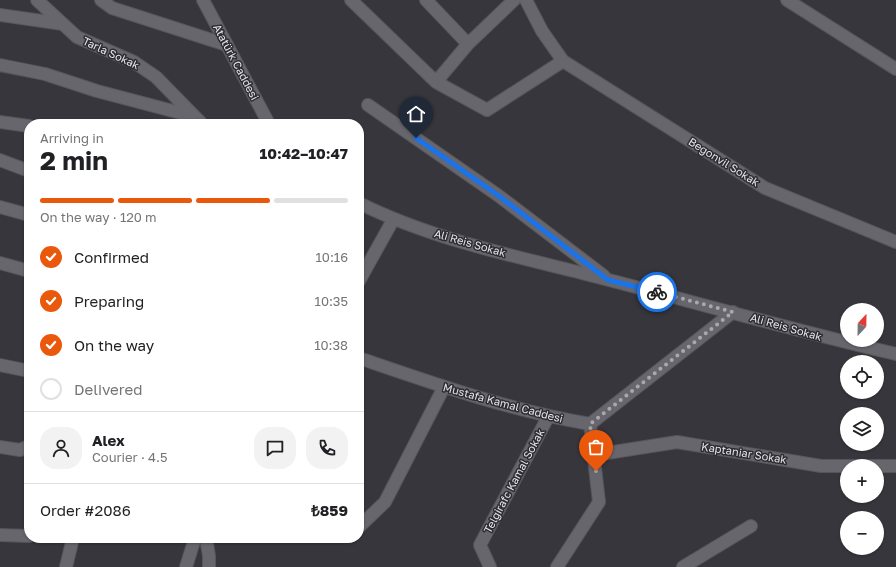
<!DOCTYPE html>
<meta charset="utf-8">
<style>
body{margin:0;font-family:"Golos Text",sans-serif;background:#f2f2f2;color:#202124;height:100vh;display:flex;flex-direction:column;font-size:15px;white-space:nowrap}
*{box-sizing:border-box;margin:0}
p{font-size:13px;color:#757577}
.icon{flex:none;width:22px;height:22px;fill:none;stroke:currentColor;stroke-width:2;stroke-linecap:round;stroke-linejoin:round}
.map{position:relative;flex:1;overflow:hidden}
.drawer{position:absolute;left:24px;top:119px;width:340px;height:424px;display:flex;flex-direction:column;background:#fff;border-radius:16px;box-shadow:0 1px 3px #0004}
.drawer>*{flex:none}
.needle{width:26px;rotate:22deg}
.fabs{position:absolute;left:840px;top:303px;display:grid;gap:8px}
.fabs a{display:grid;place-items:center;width:44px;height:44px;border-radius:50%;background:#fff;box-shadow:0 1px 3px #0004;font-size:20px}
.pin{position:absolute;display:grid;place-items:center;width:34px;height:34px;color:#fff;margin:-41px -17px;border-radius:50% 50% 50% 0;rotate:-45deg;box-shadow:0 0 4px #0007}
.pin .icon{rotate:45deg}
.courier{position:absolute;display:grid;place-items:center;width:40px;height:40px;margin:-20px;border:3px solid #1a73e8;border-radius:50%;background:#fff;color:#222;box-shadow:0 1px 5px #0007}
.summary em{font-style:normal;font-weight:700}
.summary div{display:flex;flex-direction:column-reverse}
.summary{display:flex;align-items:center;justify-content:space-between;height:68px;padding:0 16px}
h1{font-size:26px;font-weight:700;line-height:30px}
.bar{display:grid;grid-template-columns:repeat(4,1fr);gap:6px 4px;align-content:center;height:48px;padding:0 16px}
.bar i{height:5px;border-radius:3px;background:#e0e0e0}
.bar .selected{background:#ea580c}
.bar p{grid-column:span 4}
.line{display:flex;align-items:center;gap:10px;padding:0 16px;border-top:1px solid #e0e0e0}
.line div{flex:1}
.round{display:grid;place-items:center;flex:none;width:42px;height:42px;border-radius:16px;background:#f2f2f2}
ol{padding:0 16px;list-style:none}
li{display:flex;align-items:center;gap:12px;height:44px}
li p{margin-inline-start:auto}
li .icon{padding:4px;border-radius:50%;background:#ea580c;color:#fff;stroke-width:4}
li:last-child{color:#757577}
li i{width:22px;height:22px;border:2px solid #e0e0e0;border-radius:50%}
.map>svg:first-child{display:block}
</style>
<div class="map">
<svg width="896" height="567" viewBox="0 0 896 567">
<rect width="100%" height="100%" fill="#37363c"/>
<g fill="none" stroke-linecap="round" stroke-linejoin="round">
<defs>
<path id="street" d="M37 0 77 37 134 62 156 77 202 124
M101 0 112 8 227 45
M351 0 436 82 487 110 563 61
M426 0 468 44
M526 0 542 31 563 61 765 188 896 242
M0 15 63 24
M0 65 45 74 97 91 192 116
M436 82 468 44 514 0
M368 105 499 196 604 276
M0 122 29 126
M0 160 29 171
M359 203C437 242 526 258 609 280 705 305 800 332 896 354
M0 207 29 215
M359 281 393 220
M0 365 29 371
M590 424 733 312
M0 447 20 450 29 446
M594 455 677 442 821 466H896
M359 527 385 502 444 387
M0 535 29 536
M206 538 209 556V567
M66 567 73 538
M490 567 480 545 548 417
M683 567 751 526"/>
<path id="secondary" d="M203 0 269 124
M787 0 896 69
M0 263 29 271
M359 358C435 384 511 411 590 424L599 502 557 567
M186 567 195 538"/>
</defs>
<use href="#street" stroke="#56555a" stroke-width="14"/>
<use href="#secondary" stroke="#56555a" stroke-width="14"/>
<use href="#street" stroke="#67666d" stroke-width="12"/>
<use href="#secondary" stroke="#67666d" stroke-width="12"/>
</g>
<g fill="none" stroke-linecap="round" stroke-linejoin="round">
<path stroke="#a9a8ac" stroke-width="4" stroke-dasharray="0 7.2" d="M596 471 590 424 733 312 657 292"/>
<path stroke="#1a73e8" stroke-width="5" d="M416 138 499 196 608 280 657 292"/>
</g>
<g text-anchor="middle" stroke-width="3" stroke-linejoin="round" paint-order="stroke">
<g font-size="11" fill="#e6e5e9" stroke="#2d2c32">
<text transform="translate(111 53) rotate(25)" y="4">Tarla Sokak</text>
<text transform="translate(236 62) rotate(62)" y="4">Atatürk Caddesi</text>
<text transform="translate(724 162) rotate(32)" y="4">Begonvil Sokak</text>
<text transform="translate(470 243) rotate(16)" y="4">Ali Reis Sokak</text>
<text transform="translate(786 327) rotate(16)" y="4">Ali Reis Sokak</text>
<text transform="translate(503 403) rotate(15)" y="4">Mustafa Kamal Caddesi</text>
<text transform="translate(744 453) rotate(9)" y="4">Kaptaniar Sokak</text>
<text transform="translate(514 481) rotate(-62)" y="4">Telgirafc Kamal Sokak</text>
</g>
</g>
</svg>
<div class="fabs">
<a><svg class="needle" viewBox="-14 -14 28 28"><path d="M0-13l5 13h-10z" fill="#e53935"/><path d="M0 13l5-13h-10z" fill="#757577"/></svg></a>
<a><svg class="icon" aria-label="locate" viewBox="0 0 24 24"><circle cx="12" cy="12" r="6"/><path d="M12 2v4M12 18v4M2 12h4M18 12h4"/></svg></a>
<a><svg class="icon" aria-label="layers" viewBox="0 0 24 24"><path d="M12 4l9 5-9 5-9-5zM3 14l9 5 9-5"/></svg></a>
<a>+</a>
<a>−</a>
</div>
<div class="pin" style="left:596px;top:471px;background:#ea580c"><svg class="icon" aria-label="bag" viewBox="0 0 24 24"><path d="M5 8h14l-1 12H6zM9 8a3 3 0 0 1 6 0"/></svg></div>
<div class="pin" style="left:416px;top:138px;background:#1f2937"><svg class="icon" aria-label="home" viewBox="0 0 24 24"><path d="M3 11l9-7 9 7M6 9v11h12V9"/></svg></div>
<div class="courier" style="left:657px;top:292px"><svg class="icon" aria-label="bike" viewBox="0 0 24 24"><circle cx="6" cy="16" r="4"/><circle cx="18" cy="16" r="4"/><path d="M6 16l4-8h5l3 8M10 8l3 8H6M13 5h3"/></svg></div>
<section class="drawer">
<div class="summary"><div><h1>2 min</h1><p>Arriving in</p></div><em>10:42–10:47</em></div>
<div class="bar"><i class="selected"></i><i class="selected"></i><i class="selected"></i><i></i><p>On the way · 120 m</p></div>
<ol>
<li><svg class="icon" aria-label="check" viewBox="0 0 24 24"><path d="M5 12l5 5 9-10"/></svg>Confirmed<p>10:16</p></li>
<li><svg class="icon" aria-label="check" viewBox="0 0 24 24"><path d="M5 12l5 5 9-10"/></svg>Preparing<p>10:35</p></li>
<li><svg class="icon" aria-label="check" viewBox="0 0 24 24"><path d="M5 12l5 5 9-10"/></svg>On the way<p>10:38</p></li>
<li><i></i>Delivered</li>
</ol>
<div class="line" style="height:72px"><a class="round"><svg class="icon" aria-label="person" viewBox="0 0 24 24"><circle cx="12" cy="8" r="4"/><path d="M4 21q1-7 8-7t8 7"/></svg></a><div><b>Alex</b><p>Courier · 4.5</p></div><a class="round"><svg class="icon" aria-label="chat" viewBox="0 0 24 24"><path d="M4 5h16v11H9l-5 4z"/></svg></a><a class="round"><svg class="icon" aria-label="phone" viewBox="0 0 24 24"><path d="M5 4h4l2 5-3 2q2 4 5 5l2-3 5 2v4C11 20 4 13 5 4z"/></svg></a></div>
<div class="line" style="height:52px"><div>Order #2086</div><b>₺859</b></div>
</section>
</div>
